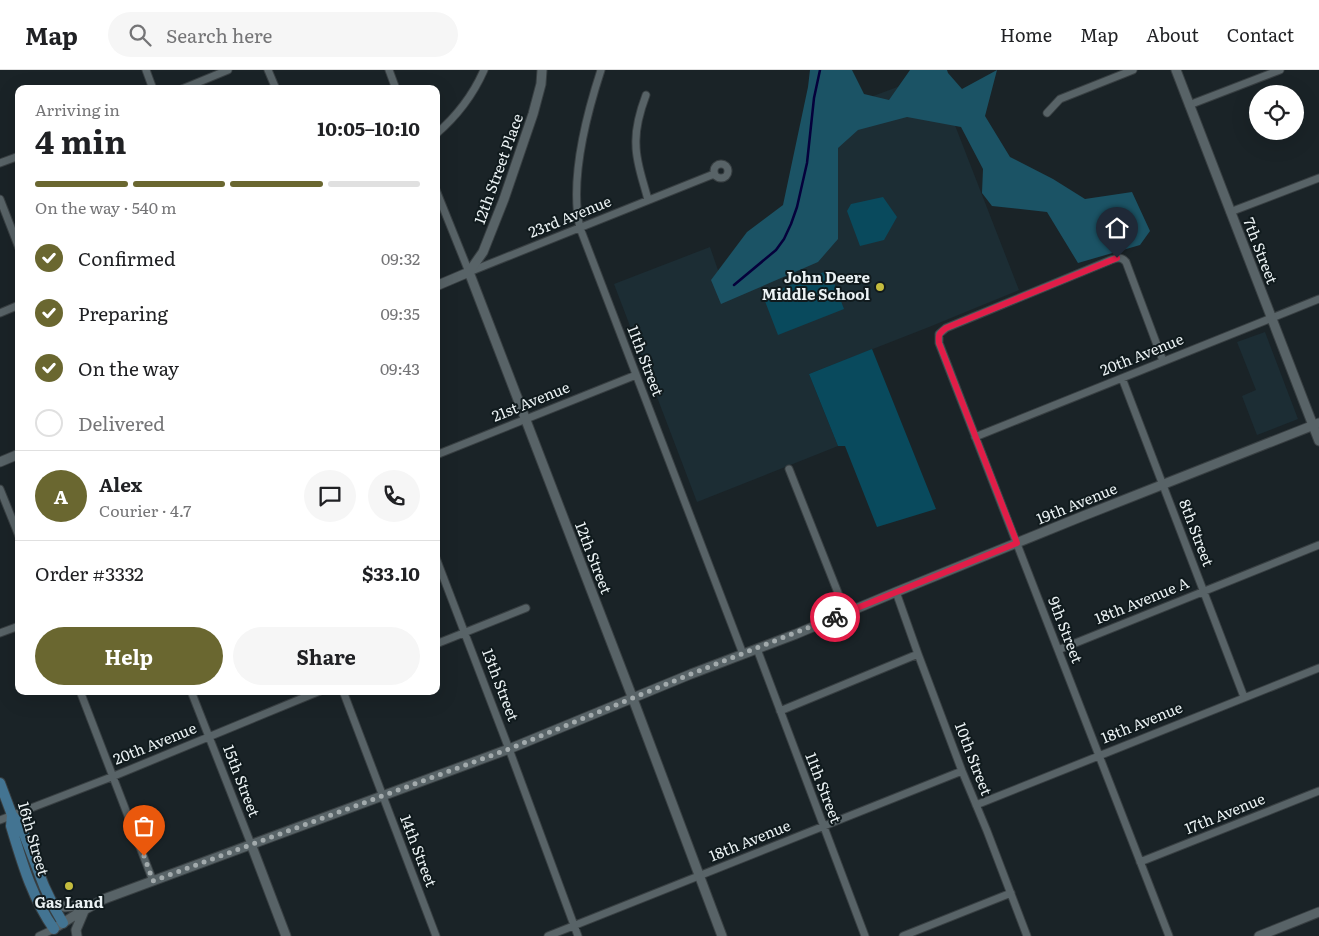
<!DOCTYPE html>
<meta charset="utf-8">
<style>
body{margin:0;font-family:Literata,serif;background:#f6f6f6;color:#202124;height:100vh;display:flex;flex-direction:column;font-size:19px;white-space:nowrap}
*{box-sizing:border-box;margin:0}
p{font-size:16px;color:#757577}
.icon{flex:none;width:28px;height:28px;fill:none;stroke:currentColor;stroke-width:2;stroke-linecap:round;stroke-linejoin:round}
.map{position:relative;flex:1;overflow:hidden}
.panel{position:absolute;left:15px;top:15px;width:425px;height:610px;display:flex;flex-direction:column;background:#fff;border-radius:10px;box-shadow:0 5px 20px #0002}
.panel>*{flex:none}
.tools{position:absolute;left:1249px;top:15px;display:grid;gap:10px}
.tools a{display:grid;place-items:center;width:55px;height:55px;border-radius:50%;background:#fff;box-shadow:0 5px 20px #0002;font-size:25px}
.pin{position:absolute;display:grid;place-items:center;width:42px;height:42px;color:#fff;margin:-51px -21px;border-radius:50% 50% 50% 0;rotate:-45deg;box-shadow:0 0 5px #0007}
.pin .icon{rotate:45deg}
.courier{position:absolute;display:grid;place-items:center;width:50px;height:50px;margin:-25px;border:4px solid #e11d48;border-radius:50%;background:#fff;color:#222;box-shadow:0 1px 6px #0007}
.headline em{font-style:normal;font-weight:700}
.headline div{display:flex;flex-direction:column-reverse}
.headline{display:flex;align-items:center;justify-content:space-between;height:85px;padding:0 20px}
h1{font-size:32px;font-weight:700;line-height:38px}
.bar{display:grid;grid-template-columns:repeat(4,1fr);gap:8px 5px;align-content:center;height:60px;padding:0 20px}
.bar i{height:6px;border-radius:4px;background:#e0e0e0}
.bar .selected{background:#6a6730}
.bar p{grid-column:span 4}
.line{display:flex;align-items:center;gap:12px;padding:0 20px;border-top:1px solid #e0e0e0}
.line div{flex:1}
.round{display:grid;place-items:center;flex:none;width:52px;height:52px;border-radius:26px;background:#f6f6f6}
ol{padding:0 20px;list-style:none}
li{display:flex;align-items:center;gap:15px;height:55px}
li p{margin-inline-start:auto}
li .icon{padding:5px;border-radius:50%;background:#6a6730;color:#fff;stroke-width:4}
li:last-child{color:#757577}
li i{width:28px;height:28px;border:2px solid #e0e0e0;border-radius:50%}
.button{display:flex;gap:10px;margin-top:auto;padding:10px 20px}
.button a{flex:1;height:58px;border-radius:30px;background:#6a6730;color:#fff;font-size:20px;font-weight:700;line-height:58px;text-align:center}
.button a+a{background:#f6f6f6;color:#202124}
header{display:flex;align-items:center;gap:30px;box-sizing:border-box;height:70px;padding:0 25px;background:#fff;border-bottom:1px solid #e0e0e0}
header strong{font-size:24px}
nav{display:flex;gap:28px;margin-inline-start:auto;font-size:18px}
.search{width:350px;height:45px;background:#f6f6f6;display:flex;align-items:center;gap:12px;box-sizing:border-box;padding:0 18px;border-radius:28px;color:#757577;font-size:19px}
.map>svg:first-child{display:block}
</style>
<header>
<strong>Map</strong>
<div class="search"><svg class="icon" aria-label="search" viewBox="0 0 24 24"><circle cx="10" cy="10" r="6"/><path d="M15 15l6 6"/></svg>Search here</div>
<nav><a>Home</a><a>Map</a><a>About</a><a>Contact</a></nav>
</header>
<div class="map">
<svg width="1319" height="866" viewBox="0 0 1319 866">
<rect width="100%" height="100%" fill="#1a2327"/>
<path fill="#1c2d34" d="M935 3 944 27 1019 220 929 257 809 304 838 376 697 432 614 214 710 177 728 229 786 180 817 47Z
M1265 262 1298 349 1257 365 1242 326 1256 320 1237 272Z"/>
<path fill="#094a5d" d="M883 127 897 147 884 170 860 176 847 141 851 134Z
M829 200 844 239 778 265 763 226Z
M872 279 936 439 877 457 845 376H838L809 304Z"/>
<path fill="#1b5365" d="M810 0H852L864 24 889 30 910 0H947L948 3 962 19 997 0 985 46 1010 87 1053 109 1085 129 1132 122 1150 161 1140 175 1078 193 1047 142 992 136 982 123 983 99 961 57 907 47 858 60 838 78V169L818 192 721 234 711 210 747 162 783 135 808 17Z"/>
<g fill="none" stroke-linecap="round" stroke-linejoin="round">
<path stroke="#05013b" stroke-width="2.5" d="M734 215 776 180 784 169 791 154 797 137 807 93 814 28 820 0"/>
<defs>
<path id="minor" d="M146 0 153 19
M268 0 276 19
M389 0 396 19
M601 0C586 46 569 110 580 158L743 584
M182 19 228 0
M646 25C640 41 635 58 636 75 636 94 644 113 648 130
M1189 35 1280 0
M1047 43 1060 29 1133 0
M436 64C457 46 473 25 484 0
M0 93 19 86
M714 101a7 7 0 1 1 14 0a7 7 0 1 1-14 0Z
M436 120 469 202 714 104
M0 129 19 178
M1230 142 1319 108
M0 243 19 235
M1163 291 1126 192C1121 186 1117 188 1111 190L946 258 939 264V273L1169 866
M1122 308 1244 627
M975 367 1319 229
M436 385 636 305
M789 399 846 543
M0 419 19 466
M436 488 509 679 578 866
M896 522 918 584 962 701 987 761 1027 866
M0 563 19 556
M436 574 526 538
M757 579 865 866
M1058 580 1319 475
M80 621 153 811
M191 621 251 774
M343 621 436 866
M780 641 918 584
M976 735 1319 598
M0 750 114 706 320 621
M1140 792 1319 721
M39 866 54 859
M548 866 962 701
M903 866 1011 823"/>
<path id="tertiary" d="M1176 0 1319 371
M469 202 633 629 722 866
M469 202 483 182 504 129 533 44 541 14 542 0
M436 216 469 202
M0 392 19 384
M251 774 286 866
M52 832 65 837 90 834
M58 856 77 844 104 829 509 679 691 604 796 564 896 522 1083 446 1319 353
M77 866 76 860 84 841
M1259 866 1319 842"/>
<path id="secondary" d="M0 713 12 745 11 756C22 792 32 828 54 859
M12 745 20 754 44 816 55 839 63 853"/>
</defs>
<use href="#minor" stroke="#383f42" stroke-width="9"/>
<use href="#tertiary" stroke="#383f42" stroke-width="11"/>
<use href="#secondary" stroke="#383f42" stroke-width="12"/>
<use href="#minor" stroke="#586367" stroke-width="7"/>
<use href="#tertiary" stroke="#586367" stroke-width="9"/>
<use href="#secondary" stroke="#437492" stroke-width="10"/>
</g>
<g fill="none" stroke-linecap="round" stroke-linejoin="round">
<path stroke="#a2aaac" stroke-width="5" stroke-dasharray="0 9" d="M144 786 153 811 509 679 691 604 835 547"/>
<path stroke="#e11d48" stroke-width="6" d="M835 547 1017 473 939 273C938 265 939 263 946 258L1117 188"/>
</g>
<g fill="#c4bc3e" stroke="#101a1d" stroke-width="2">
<circle cx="880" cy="217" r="5"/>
<circle cx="69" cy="816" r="5"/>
</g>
<g text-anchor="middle" stroke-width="4" stroke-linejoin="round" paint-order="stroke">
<g font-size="15" fill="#ebf2f4" stroke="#101a1d">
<text transform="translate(499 99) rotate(-70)" y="5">12th Street Place</text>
<text transform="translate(570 147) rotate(-22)" y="5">23rd Avenue</text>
<text transform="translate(1260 181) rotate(69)" y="5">7th Street</text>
<text transform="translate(1142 285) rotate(-22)" y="5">20th Avenue</text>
<text transform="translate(645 291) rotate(69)" y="5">11th Street</text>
<text transform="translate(531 332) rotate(-22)" y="5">21st Avenue</text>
<text transform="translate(1077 434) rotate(-22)" y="5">19th Avenue</text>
<text transform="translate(1196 463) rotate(69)" y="5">8th Street</text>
<text transform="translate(593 488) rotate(69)" y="5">12th Street</text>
<text transform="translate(1142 531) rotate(-22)" y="5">18th Avenue A</text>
<text transform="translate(1065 560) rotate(69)" y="5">9th Street</text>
<text transform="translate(500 615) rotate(69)" y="5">13th Street</text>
<text transform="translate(1142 653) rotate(-22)" y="5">18th Avenue</text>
<text transform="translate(155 674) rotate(-22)" y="5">20th Avenue</text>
<text transform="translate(973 689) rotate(69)" y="5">10th Street</text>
<text transform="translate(241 711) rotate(69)" y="5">15th Street</text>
<text transform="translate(823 718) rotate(69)" y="5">11th Street</text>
<text transform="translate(1225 744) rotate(-22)" y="5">17th Avenue</text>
<text transform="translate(33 769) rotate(74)" y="5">16th Street</text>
<text transform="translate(750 771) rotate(-22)" y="5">18th Avenue</text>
<text transform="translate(418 781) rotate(69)" y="5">14th Street</text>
</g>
<g font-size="15" font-weight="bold" fill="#ebf2f4" stroke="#101a1d" text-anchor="end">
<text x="870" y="213">John Deere<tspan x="870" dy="17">Middle School</tspan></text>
<text x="69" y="838" text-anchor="middle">Gas Land</text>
</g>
</g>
</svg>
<div class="tools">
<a><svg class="icon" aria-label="locate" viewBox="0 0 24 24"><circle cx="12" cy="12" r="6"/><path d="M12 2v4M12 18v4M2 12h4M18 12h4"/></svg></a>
</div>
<div class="pin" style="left:144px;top:786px;background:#ea580c"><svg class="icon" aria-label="bag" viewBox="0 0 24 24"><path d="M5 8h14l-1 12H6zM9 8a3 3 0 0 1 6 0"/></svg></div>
<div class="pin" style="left:1117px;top:188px;background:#1f2937"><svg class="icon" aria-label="home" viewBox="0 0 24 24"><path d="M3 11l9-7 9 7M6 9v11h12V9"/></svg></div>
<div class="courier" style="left:835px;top:547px"><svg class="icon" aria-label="bike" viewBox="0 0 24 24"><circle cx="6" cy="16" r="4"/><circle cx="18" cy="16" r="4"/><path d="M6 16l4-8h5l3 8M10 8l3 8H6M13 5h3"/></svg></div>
<section class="panel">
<div class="headline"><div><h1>4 min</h1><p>Arriving in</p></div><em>10:05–10:10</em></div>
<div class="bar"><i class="selected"></i><i class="selected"></i><i class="selected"></i><i></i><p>On the way · 540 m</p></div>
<ol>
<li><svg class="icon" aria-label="check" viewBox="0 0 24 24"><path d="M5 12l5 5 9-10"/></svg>Confirmed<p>09:32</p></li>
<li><svg class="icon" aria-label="check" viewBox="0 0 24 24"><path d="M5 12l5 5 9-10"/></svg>Preparing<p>09:35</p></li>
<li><svg class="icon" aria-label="check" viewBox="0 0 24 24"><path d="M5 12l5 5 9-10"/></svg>On the way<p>09:43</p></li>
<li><i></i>Delivered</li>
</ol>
<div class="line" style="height:90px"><b class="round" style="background:#6a6730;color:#fff">A</b><div><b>Alex</b><p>Courier · 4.7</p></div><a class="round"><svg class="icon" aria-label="chat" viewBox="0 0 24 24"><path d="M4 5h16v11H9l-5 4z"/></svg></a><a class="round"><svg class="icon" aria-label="phone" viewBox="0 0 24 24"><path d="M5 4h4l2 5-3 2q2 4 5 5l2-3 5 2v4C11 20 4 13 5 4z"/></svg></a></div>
<div class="line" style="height:65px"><div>Order #3332</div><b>$33.10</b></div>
<div class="button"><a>Help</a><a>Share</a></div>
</section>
</div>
